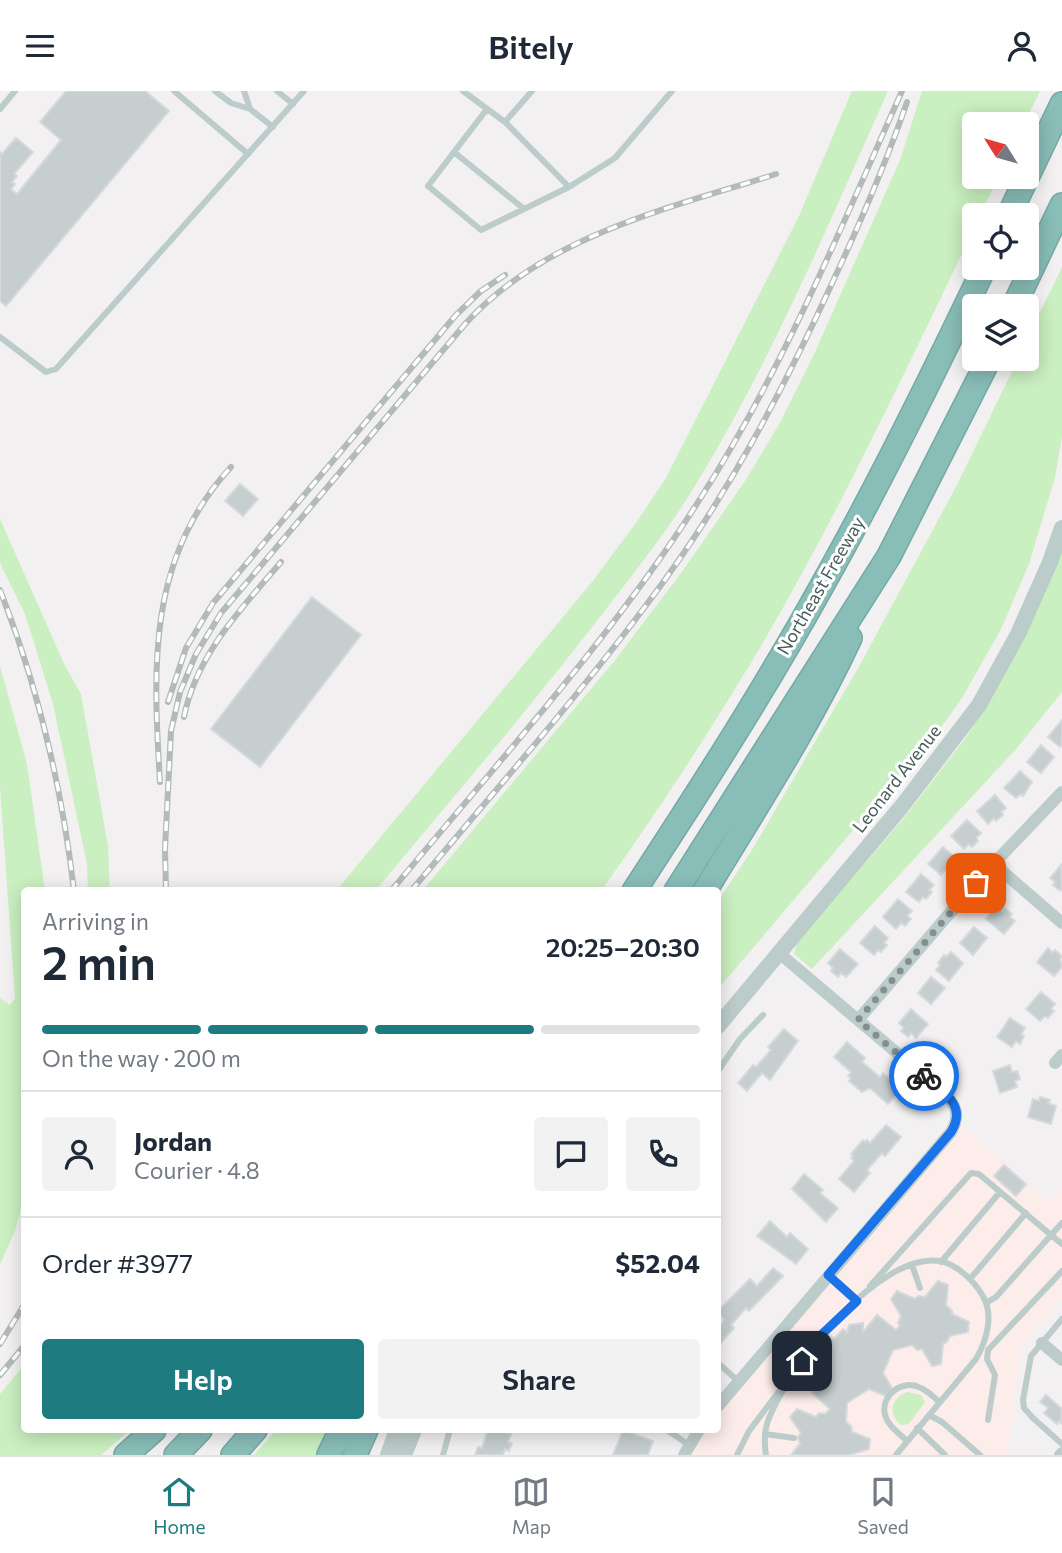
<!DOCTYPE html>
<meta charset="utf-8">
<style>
body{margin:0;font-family:Commissioner,sans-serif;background:#f2f2f3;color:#1f2937;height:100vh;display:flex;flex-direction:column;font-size:26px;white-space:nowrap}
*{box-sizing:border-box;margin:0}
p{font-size:23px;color:#747a83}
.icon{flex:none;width:38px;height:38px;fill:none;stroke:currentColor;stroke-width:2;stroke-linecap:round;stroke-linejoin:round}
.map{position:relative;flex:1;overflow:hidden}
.sheet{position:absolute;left:21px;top:796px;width:700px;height:546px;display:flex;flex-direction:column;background:#fff;border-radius:7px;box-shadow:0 4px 18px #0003}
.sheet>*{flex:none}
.needle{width:46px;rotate:307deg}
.tools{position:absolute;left:962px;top:21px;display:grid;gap:14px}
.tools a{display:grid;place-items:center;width:77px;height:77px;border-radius:7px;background:#fff;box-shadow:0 4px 18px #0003;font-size:35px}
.pin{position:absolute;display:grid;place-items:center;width:60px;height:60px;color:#fff;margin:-30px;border-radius:14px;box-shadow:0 4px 10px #0006}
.courier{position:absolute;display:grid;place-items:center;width:70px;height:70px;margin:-35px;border:5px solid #1a73e8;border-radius:50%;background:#fff;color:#222;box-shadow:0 2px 9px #0007}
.head em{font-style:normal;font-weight:600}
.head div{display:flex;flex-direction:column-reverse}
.head{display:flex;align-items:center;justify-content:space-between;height:119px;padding:0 21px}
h1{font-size:46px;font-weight:600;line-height:52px}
.bar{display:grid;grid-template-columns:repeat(4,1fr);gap:10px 7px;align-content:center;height:84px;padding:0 21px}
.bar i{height:9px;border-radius:5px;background:#e0e1e3}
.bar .current{background:#1e7b7f}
.bar p{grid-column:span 4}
.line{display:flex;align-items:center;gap:18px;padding:0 21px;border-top:2px solid #e0e1e3}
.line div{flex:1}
.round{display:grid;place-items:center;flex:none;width:74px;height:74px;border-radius:7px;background:#f2f2f3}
.cta{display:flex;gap:14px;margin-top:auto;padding:14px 21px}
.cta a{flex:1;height:80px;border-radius:7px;background:#1e7b7f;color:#fff;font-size:28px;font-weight:600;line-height:80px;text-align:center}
.cta a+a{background:#f2f2f3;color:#1f2937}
header{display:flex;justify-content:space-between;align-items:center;height:91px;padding:0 21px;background:#fff;font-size:32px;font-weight:600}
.tab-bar{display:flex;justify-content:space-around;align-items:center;height:98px;border-top:2px solid #e0e1e3;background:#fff;font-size:19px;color:#747a83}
.tab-bar a{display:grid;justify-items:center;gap:4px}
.tab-bar .current{color:#1e7b7f}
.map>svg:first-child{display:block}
</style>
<header><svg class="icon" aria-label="menu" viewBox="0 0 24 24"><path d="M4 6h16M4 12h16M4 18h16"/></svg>Bitely<svg class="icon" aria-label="person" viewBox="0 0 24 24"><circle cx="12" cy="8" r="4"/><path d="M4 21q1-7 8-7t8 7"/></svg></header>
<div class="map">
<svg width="1062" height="1364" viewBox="0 0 1062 1364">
<rect width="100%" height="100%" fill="#f2f0f1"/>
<path fill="#fcecea" d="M955 1028 1049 1111 1062 1096V1207L1021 1257 1007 1364H682L695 1339H718V1309Z"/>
<path fill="#caefc0" d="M852 0H888C827 136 769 276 690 403 661 449 626 492 593 535 523 625 448 712 375 800H336L592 491 638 429 666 387 799 125Z
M922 0H1040L1024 33H975V86H999L980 124H975V136C905 280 837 427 755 565 707 645 656 723 601 800H422L616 568 684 478 747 387 781 330 816 259 900 69Z
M1062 176V346L1055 386 1029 473 1001 538 962 607 945 631 718 898V810L752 759 861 572 957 394 1018 268H1027V248Z
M0 428 65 575 81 603 108 755 110 800H88L87 773 53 613 25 523 0 472Z
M1062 455V601L1017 657 812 878 794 863 797 851 903 728 964 649 992 606Z
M0 575 27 673 45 800H24V1105L15 1140 0 1173V907L10 914 15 907 0 696Z
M24 1274V1339H130L101 1364H0V1303Z
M908 1301 921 1304 925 1311 909 1333 901 1334C887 1323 891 1306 908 1301Z
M276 1339H328L318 1364H254Z"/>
<path fill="#c7cecf" stroke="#d4dadb" stroke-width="2" d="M66 0H145L169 20 6 215 0 210V61L2 63 16 47 33 61 14 83 17 85 12 91 15 93 11 98 17 103 61 49 40 31Z
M240 393 258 408 243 425 225 410Z
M312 506 361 544 260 676 211 638Z
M1062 629V654L1060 656 1048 646Z
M1041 654 1054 666 1041 682 1027 671Z
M1020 680 1032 691 1023 705 1021 703 1016 707 1004 697Z
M995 704 1006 717 1001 721 1003 724 996 730 994 727 988 733 977 720Z
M967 729 981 742 976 747 978 750 972 756 969 753 964 758 951 745Z
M943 756 956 767 951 773 954 775 948 781 945 779 941 784 928 773Z
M1061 774 1062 798 1060 800 1053 794 1055 791 1050 787Z
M921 783 934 794 929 799 932 801 926 808 923 806 919 811 906 801Z
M898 808 912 820 907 825 911 828 905 835 901 832 896 838 883 826Z
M997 815 1003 820 1005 817 1012 823 1010 826 1015 830 1004 843 986 828Z
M875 835 888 847 884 852 887 854 881 861 878 859 874 864 860 852Z
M974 836 987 847 973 864 960 852Z
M1048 857 1053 862 1055 859 1062 865 1060 868 1062 876 1054 885 1037 871Z
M840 858 858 873 846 886 841 882 838 886 831 880 833 877 828 872Z
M951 861 963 872 949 890 936 879 940 874 938 872 944 864 946 866Z
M931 886 945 897 931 913 918 902Z
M1041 901 1055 913 1051 918 1054 920 1048 927 1045 925 1040 930 1026 918Z
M911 918 928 933 916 947 911 942 908 946 901 940 904 937 899 932Z
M1010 927 1025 937 1021 943 1024 945 1020 953 1016 950 1012 956 997 946Z
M784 938 798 950 770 989 762 982 747 1000 738 992 753 974 756 976 764 967 771 959 768 956Z
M847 951 865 967 862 971 880 986 883 982 901 998 888 1013 870 997 862 1001 849 990 851 987 848 985 851 981 834 966Z
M1010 974 1012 981 1017 980 1020 988 1015 990 1017 996 1000 1002 993 980Z
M1040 1006 1050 1009 1048 1012 1056 1015 1051 1033 1028 1026 1033 1008 1039 1010Z
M886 1034 901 1046 885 1065 882 1062 867 1079 870 1082 854 1101 839 1088 854 1070 851 1067 853 1065 851 1063 863 1049 865 1051 867 1049 870 1052Z
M1004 1074 1026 1093 1016 1105 994 1085Z
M804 1083 823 1099 820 1102 838 1117 826 1131 792 1098Z
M770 1130 787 1146 790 1142 808 1158 796 1173 757 1145Z
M773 1177 783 1185 749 1220 746 1217 731 1234 734 1237 718 1255V1237L724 1229 718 1220 750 1188 757 1195Z
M938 1190 948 1194 946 1214 952 1220V1223L969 1231 968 1241 950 1245 947 1251 943 1253 941 1273 932 1275 922 1258 917 1259 912 1254 893 1259 883 1282 892 1297 886 1305 869 1298 847 1312 846 1331 851 1335 852 1341 870 1348 869 1358 849 1364H791L800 1353 798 1346 801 1342 790 1326 797 1318 816 1326 819 1322 825 1323 830 1318 812 1302 824 1288 817 1287 816 1272H820L822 1269 819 1267 828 1256 823 1252 829 1244 834 1248 843 1238 847 1241 849 1234 863 1232V1241L877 1224 896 1239 900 1234 898 1232 901 1225 891 1208 897 1200 915 1208 918 1205 925 1206Z
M1046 1304 1062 1318 1061 1332 1059 1330 1057 1333 1044 1322 1048 1317 1040 1311Z
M488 1339H501L511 1343 508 1351 512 1352 509 1360 505 1358 503 1364H475L478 1356 482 1357Z
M623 1339 653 1350 648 1364H613Z"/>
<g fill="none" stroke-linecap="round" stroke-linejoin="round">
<defs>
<path id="motorway" d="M1009 124 1062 13
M1014 215 1062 114
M634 800C700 699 765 598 823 493 881 390 933 284 984 177
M676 800 889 465 989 268
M705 800C755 717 809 635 850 547
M126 1364 154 1339
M176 1364 200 1339
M233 1364 255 1339
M329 1364 341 1339
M355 1364 366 1339"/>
</defs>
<use href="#motorway" stroke="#74a9a5" stroke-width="26"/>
<path stroke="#bcccca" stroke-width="6" d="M174 0 248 63
M215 0 231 12 250 18 244 0
M277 0 293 13
M463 0 505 31 569 96 615 67 672 0
M0 18 15 0
M250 18 273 36
M487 18 428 95 481 139 569 96
M505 31 532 0
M454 61 524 118
M0 246 46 281 56 278 304 0
M718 980 740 948 763 924
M941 1171 1000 1101
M912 1174 920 1197
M828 1184 857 1210
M970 1188 1026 1122
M870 1195 971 1082 979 1083 1051 1144 1062 1132
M986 1212 996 1206 1051 1144 1062 1153
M1062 1228 1031 1265 1023 1309 1024 1317 1033 1327 1062 1353
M718 1272 738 1290
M929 1324 942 1331 980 1364
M988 1329 995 1284 987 1268 988 1259 1062 1180
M917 1337 945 1364
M667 1339 689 1354
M765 1343 794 1347
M907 1350C899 1342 888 1335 885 1324 880 1304 903 1287 921 1297 928 1300 934 1306 939 1311
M443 1364 450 1339
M737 1364 749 1340 780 1299
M766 1364C764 1352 764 1339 769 1327 789 1276 878 1161 940 1170 956 1173 973 1189 981 1202 995 1222 987 1249 976 1268L896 1364"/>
<path stroke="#bcccca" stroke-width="12" d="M994 773 1062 832
M858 929 980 787 1062 701
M1055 972 1062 964
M1042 1252 1062 1269
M718 1315 951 1041C961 1024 956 1014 943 1001L779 862
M684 1364 699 1339
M1060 1364 1062 1362"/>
<path stroke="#bcccca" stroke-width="16" d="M718 935 902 715 979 614 1018 543 1050 471 1062 437
M388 1364 397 1339
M404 1364 414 1339"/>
<use href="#motorway" stroke="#89bdb8" stroke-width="23"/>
<defs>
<path id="rail" d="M0 499C38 596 62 696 74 800
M168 611 186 557 213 512 456 224 481 200 505 184
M184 626C196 564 242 517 281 471
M160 691C153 576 147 467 231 376
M166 800 165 758 171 640 180 601 196 563 221 522 466 232C547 144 667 118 776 83
M391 800C497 672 611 548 700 408 782 280 840 139 902 0
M411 800C490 705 573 612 647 513 723 413 782 302 834 188 861 130 886 72 907 11
M0 1253 24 1214
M0 1284 24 1255"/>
</defs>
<use href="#rail" stroke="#b2baba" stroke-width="6"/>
<use href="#rail" stroke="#fff" stroke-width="3.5" stroke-dasharray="10" stroke-linecap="butt"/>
</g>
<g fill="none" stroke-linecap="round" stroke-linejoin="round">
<path stroke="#84908f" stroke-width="7" stroke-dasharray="0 12.6" d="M924 985 858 929 976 792"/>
<path stroke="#1a73e8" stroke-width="9" d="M802 1270 820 1245 857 1210 828 1184 951 1041C968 1014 943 1001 924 985"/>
</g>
<g text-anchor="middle" stroke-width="6" stroke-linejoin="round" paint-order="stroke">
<g font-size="18" fill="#485d5a" stroke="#fff">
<text transform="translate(821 495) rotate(-60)" y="6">Northeast Freeway</text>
<text transform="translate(897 688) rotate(-52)" y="6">Leonard Avenue</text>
</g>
</g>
</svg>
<div class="tools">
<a><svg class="needle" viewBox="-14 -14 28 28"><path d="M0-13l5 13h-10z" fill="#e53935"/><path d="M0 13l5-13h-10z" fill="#747a83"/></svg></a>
<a><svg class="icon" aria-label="locate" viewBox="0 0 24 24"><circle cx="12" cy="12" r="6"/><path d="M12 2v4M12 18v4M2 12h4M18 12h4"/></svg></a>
<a><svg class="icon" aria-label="layers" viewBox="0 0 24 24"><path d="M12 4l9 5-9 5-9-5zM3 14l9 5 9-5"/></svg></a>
</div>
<div class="pin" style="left:976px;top:792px;background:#ea580c"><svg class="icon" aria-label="bag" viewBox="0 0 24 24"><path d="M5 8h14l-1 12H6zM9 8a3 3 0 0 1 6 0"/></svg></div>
<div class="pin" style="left:802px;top:1270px;background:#1f2937"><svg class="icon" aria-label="home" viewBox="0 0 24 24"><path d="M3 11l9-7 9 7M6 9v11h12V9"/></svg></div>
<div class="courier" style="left:924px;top:985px"><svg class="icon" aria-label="bike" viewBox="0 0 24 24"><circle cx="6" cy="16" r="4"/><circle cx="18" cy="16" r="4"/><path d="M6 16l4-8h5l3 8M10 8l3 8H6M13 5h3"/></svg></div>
<section class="sheet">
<div class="head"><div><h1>2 min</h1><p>Arriving in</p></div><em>20:25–20:30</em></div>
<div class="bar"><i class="current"></i><i class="current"></i><i class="current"></i><i></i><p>On the way · 200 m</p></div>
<div class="line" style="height:126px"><a class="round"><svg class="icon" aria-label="person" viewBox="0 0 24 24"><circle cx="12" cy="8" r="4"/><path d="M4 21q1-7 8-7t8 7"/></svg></a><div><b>Jordan</b><p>Courier · 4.8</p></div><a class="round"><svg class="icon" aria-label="chat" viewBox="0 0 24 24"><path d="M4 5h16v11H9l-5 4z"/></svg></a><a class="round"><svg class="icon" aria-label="phone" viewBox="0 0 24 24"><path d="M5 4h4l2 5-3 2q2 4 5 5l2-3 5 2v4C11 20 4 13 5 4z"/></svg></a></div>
<div class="line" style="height:91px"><div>Order #3977</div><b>$52.04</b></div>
<div class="cta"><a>Help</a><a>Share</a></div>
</section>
</div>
<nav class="tab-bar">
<a class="current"><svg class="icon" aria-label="home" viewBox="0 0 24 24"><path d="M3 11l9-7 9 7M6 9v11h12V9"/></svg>Home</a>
<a><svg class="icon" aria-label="map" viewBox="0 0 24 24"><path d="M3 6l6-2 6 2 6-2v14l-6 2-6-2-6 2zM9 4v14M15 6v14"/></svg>Map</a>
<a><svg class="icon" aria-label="saved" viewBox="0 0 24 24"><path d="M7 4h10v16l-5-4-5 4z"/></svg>Saved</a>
</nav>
